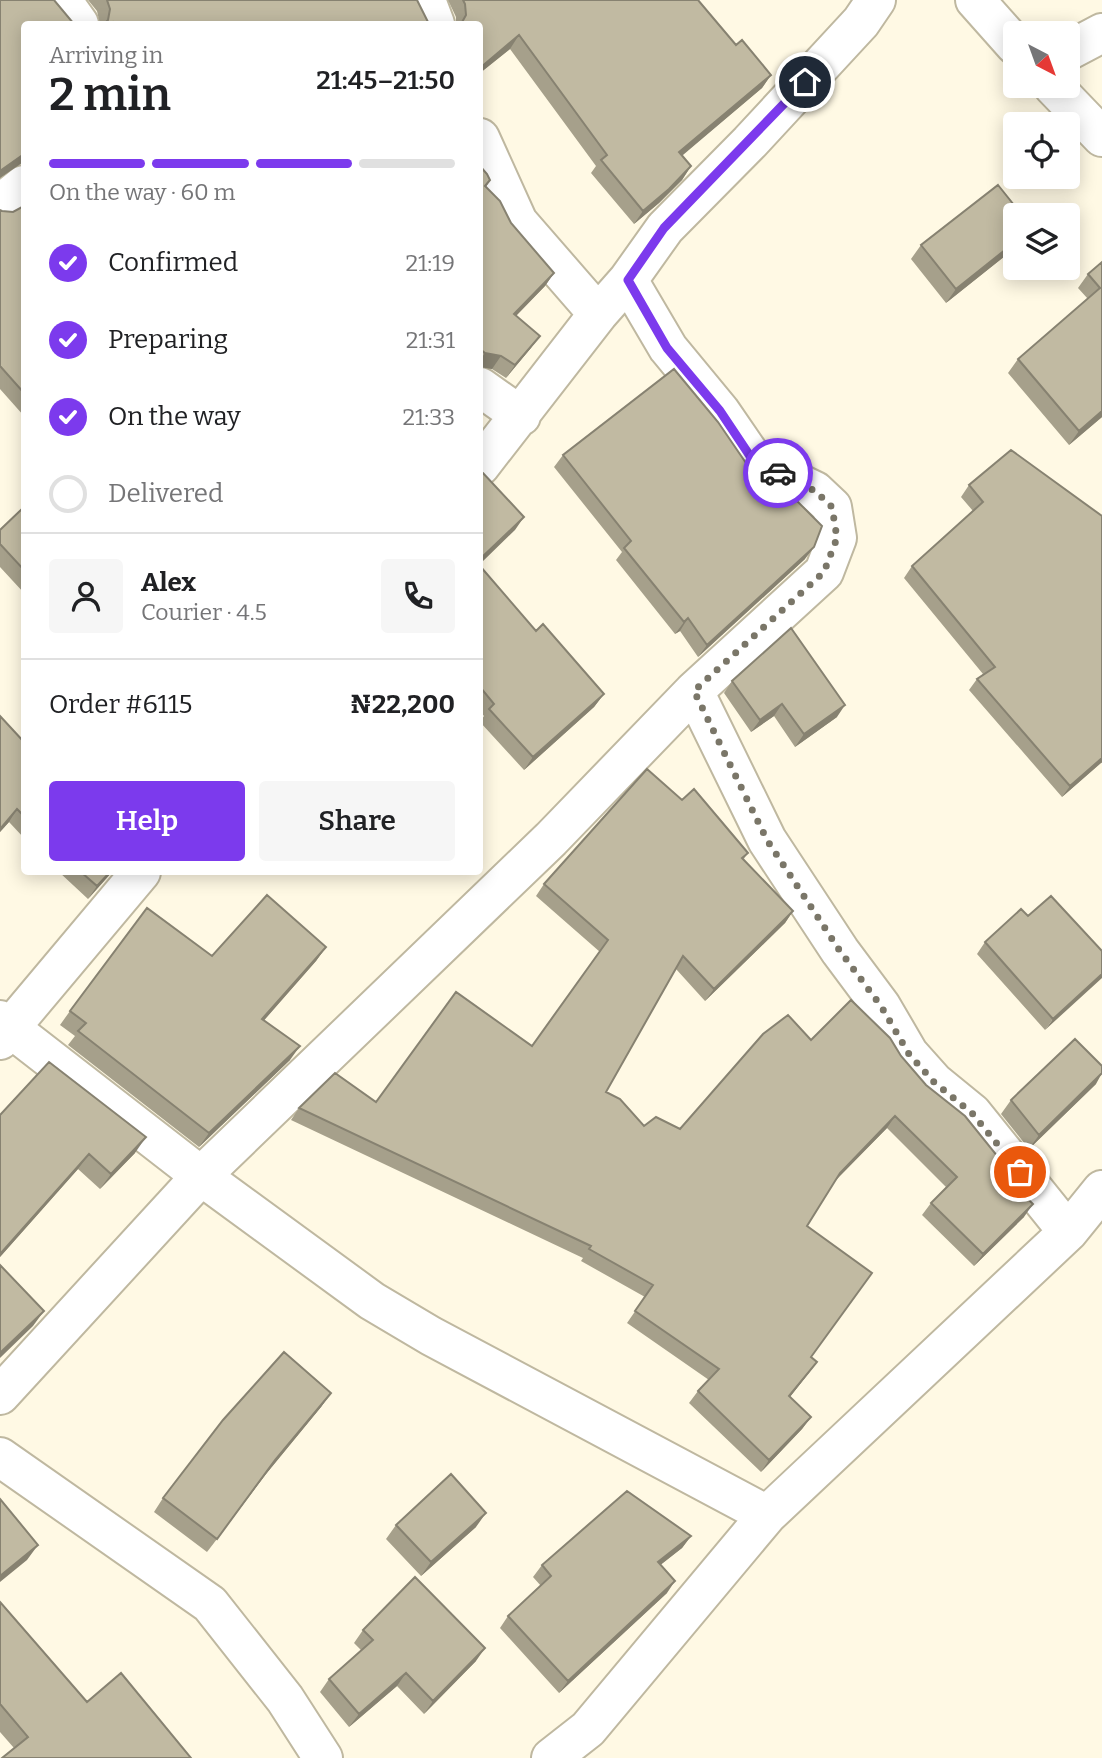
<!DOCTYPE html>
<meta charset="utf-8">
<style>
body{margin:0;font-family:Bitter,serif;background:#f6f6f6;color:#202124;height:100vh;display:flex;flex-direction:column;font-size:26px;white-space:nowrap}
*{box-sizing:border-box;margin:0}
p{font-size:23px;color:#757577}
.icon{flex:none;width:38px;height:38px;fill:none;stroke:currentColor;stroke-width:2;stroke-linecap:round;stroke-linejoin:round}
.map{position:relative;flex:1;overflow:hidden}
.sheet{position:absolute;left:21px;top:21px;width:462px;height:854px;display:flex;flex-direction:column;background:#fff;border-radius:7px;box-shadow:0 4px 18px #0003}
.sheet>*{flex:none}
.needle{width:46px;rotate:139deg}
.fabs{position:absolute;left:1003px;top:21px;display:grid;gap:14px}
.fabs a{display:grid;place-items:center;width:77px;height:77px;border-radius:7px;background:#fff;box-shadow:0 4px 18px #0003;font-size:35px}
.pin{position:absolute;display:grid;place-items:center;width:60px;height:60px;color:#fff;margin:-30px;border:4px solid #fff;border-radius:50%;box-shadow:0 2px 7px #0007}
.courier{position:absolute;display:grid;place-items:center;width:70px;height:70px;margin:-35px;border:5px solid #7c3aed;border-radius:50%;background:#fff;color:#222;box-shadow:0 2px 9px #0007}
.head em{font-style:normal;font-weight:600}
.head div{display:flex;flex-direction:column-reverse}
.head{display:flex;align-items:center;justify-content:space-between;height:119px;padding:0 28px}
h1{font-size:46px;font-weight:600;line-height:52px}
.bar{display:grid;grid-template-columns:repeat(4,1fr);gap:10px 7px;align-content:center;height:84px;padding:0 28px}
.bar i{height:9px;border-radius:5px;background:#e0e0e0}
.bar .on{background:#7c3aed}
.bar p{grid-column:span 4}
.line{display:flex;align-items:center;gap:18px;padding:0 28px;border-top:2px solid #e0e0e0}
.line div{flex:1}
.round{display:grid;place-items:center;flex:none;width:74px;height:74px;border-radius:7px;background:#f6f6f6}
ol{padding:0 28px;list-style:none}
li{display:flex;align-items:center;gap:21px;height:77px}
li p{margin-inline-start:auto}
li .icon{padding:7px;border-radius:50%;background:#7c3aed;color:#fff;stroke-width:4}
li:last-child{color:#757577}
li i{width:38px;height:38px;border:4px solid #e0e0e0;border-radius:50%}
.action{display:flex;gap:14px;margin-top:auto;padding:14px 28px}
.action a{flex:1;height:80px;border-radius:7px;background:#7c3aed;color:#fff;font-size:28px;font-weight:600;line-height:80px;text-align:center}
.action a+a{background:#f6f6f6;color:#202124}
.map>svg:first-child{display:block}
</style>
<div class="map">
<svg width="1102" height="1758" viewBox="0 0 1102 1758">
<rect width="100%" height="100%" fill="#fff9e4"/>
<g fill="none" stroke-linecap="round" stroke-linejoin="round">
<defs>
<path id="minor" d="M62 0 79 24
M426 0 435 24
M975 0 1015 45
M1068 51 1102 33
M1053 86 1102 137
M480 138 518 222 598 314
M0 204 24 185
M480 387 521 416
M480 466 598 314 628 280 665 228 750 142 861 22 876 0
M694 691 767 840 840 951 881 1006 909 1054 934 1082 972 1113 1068 1232
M0 1020 201 1176 551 839 694 691 824 572 837 538 832 507 815 491 755 462 720 411 668 348 628 280
M0 1040 141 872
M0 1395 201 1176 372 1301 431 1336 767 1515
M0 1457 210 1604 285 1699 323 1758
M551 1758 588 1729 767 1515 1068 1232 1102 1190"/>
</defs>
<use href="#minor" stroke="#bfb8a0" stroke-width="42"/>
<use href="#minor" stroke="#fff" stroke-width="38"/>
</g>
<path fill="#a6a08b" d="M88 0H417L429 24H100L97 11Z
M448 0H698L736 45 771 75 762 88 682 155 691 166 682 180 659 203 634 224 591 173 596 166 510 49 480 73V24H456V17Z
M480 166 490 180 486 187 511 223 554 273 545 286 516 316 540 336 530 349 506 378 492 369 480 367Z
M24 206V416L0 389V210L2 211 13 212Z
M1015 215V248L946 303 911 259 921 245Z
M1102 262V417L1069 445 1008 373 1018 359 1088 299 1078 288 1088 274Z
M563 455 805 559 698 657 680 631 675 634 616 560 622 552 554 467Z
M969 485 1102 516V763H1101L1062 797 969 690 977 679 983 674 904 578 912 566 973 511 961 497Z
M24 507V593L0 567V530Z
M480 566 536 631 604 694 594 707 524 770 480 722 484 716 480 711Z
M732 681 837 717 795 747 774 716 751 732 724 693Z
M0 716 24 742V838L9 822 0 832Z
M682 800 748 853 743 860 793 911 785 923 705 1001 676 969 606 1092 644 1126 680 1129 811 1040 901 1056 1002 1174 1024 1217 974 1266 922 1215 931 1203 946 1187 887 1128 834 1182 807 1226 811 1357 817 1362 790 1397 811 1417 802 1429 761 1472 689 1403 698 1391 709 1380 627 1323 645 1297 581 1261 583 1258 291 1120 299 1108 376 1102 532 1046 600 952 536 896 544 884Z
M59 872H112L88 899Z
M1028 916 1102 951 1045 1030 977 954 985 942Z
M326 947 316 961 264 1020 290 1060 199 1147 68 1045 75 1036 60 1025 70 1011 212 956Z
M1096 1084 1029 1149 1001 1114 1011 1100Z
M0 1115 135 1153 100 1189 78 1169 0 1257Z
M331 1393 321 1407 266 1474 207 1552 154 1512 163 1498Z
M396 1525 476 1527 421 1576 386 1539Z
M691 1536 682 1548 660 1565 667 1593 559 1693 500 1628 508 1616 541 1586 533 1577 542 1565Z
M0 1602 87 1702 191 1758 14 1748 0 1732Z
M363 1630 476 1661 424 1714 397 1686 349 1727 320 1692 329 1679 361 1650 354 1643Z"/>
<path fill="#878271" d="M519 35 510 49 480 73V68Z
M771 75 762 88 670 166 679 152Z
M24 154V164L22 163 0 178V171Z
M691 166 682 180 659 203 634 224 643 211Z
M1015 242V248L946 303 956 289Z
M554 273 545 286 505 327 514 314Z
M540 336 530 349 506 378 515 365Z
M485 353 501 356 492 369 480 367V360Z
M1102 411V417L1069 445 1079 431Z
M524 517 515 530 480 564V559Z
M814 547 805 559 698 657 707 645Z
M688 618 680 631 675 634 684 622Z
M604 694 594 707 524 770 533 757Z
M782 704 774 716 751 732 760 720Z
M845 705 837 717 795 747 804 734Z
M1102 758V762L1062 797 1070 786Z
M17 809 9 822 0 832V829Z
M110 872H112L88 899 97 886Z
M793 911 785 923 705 1001 714 989Z
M326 947 316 961 253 1033 262 1019Z
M1102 974V978L1045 1030 1053 1019Z
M300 1046 290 1060 199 1147 209 1133Z
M1102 1073 1096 1084 1029 1149 1039 1135Z
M895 1116 887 1128 831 1185 840 1173Z
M146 1137 135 1153 100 1189 111 1174Z
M89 1154 78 1169 0 1257V1254Z
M1033 1204 1024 1217 974 1266 983 1254Z
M44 1311 33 1326 0 1358V1353Z
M817 1362 808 1374 781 1408 789 1396Z
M331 1393 321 1407 266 1474 207 1552 275 1460Z
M811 1417 802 1429 761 1472 769 1460Z
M486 1513 476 1527 421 1576 431 1562Z
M691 1536 682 1548 649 1574 658 1562Z
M38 1545 27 1560 0 1582V1576Z
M675 1581 667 1593 559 1693 568 1681Z
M485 1648 476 1661 424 1714 433 1701Z
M406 1673 397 1686 349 1727 359 1714Z"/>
<path fill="#c1baa2" stroke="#878271" stroke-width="2" d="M0 0H54L74 24H24V154L0 171Z
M107 0H417L429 24H116L113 22 109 24H104L108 20 110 9Z
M463 0H698L736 45 742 40 771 75 679 152 691 166 669 189 643 211 601 160 607 155 519 35 480 68V24H461L466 15 465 4Z
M480 166 487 174 490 180 485 186 500 201 511 223 554 273 514 314 540 336 515 365 501 356 485 353 480 349Z
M998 185 1022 215H1015V242L956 289 921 245Z
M24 206V393L0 366V210L2 211 13 212Z
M1102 262V411L1079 431 1018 359 1100 288 1088 274Z
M674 369 718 422 746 463 776 480 822 526 814 547 707 645 688 618 684 622 624 548 631 541 563 455Z
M1011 450 1102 516V758L1070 786 977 679 995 667 912 566 983 502 969 485Z
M480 471 483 473 524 517 480 559Z
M24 507V570L0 544V530Z
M480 566 536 631 543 624 604 694 533 757 489 709 494 704 480 687Z
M791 628 845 705 804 734 782 704 760 720 732 681Z
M0 716 24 742V816L17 809 0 829Z
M647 769 682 800 694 789 748 853 742 858 793 911 714 989 683 956 606 1092 620 1099 644 1126 656 1117 680 1129 763 1034 788 1015 811 1040 851 1000 890 1038 901 1056 926 1085 965 1116 1007 1168 1001 1173 1033 1204 983 1254 931 1203 957 1177 895 1116 840 1173 807 1226 872 1273 811 1357 817 1362 789 1396 811 1417 769 1460 698 1391 719 1369 635 1311 653 1285 589 1249 591 1246 299 1108 335 1073 376 1102 456 992 532 1046 608 940 544 884Z
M81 872H110L97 886Z
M267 895 326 947 262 1019 300 1046 209 1133 78 1031 86 1023 70 1011 147 908 212 956Z
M1051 896 1102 951V974L1053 1019 985 942 1021 909 1028 916Z
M1075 1039 1102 1066V1073L1039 1135 1011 1100Z
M49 1062 146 1137 111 1174 89 1154 0 1254V1115Z
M0 1265 44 1311 0 1353Z
M284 1352 331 1393 275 1460 217 1539 163 1498 223 1420Z
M451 1474 486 1513 431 1562 396 1525Z
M627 1491 691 1536 658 1562 675 1581 568 1681 508 1616 551 1576 542 1565Z
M0 1499 38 1545 0 1576Z
M415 1577 485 1648 433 1701 406 1673 359 1714 329 1679 373 1640 363 1630Z
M0 1602 87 1702 121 1673 191 1758H2L28 1737 0 1704Z"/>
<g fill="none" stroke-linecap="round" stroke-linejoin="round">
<path stroke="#7a7668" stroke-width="7" stroke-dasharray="0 12.6" d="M778 473 815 491 832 507 837 538 824 572 694 691 767 840 840 951 881 1006 909 1054 934 1082 972 1113 1020 1172"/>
<path stroke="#7c3aed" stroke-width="9" d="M778 473 754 462 720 411 667 348 628 280 664 228 805 82"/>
</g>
</svg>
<div class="fabs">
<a><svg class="needle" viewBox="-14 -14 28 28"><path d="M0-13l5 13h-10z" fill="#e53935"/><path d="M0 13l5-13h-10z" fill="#757577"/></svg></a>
<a><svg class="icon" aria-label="locate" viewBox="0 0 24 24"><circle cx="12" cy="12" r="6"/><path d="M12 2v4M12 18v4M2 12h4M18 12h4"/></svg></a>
<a><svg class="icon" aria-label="layers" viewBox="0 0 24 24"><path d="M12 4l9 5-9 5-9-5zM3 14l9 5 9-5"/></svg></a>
</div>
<div class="pin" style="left:1020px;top:1172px;background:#ea580c"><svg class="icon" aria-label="bag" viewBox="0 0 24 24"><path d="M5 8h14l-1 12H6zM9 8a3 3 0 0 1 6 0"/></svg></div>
<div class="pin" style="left:805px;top:82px;background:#1f2937"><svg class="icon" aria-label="home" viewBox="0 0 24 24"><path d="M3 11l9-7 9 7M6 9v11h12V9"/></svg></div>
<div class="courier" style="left:778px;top:473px"><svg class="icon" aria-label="car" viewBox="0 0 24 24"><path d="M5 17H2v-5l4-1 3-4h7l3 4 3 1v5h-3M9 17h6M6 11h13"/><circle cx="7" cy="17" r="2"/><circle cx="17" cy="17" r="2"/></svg></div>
<section class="sheet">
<div class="head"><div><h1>2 min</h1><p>Arriving in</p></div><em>21:45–21:50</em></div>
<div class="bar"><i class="on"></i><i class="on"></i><i class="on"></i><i></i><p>On the way · 60 m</p></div>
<ol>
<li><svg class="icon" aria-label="check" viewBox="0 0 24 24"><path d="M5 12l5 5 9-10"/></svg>Confirmed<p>21:19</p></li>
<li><svg class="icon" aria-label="check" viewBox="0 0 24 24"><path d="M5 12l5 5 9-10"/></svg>Preparing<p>21:31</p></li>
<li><svg class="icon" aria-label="check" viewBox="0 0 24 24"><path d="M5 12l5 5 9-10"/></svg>On the way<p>21:33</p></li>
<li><i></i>Delivered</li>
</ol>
<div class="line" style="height:126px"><a class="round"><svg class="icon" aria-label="person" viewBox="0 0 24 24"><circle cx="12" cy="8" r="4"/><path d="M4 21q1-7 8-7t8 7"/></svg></a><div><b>Alex</b><p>Courier · 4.5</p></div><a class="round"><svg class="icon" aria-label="phone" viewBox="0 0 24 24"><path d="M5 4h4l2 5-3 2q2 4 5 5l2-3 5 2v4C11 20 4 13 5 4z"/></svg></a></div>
<div class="line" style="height:91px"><div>Order #6115</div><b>₦22,200</b></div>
<div class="action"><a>Help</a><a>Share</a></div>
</section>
</div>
